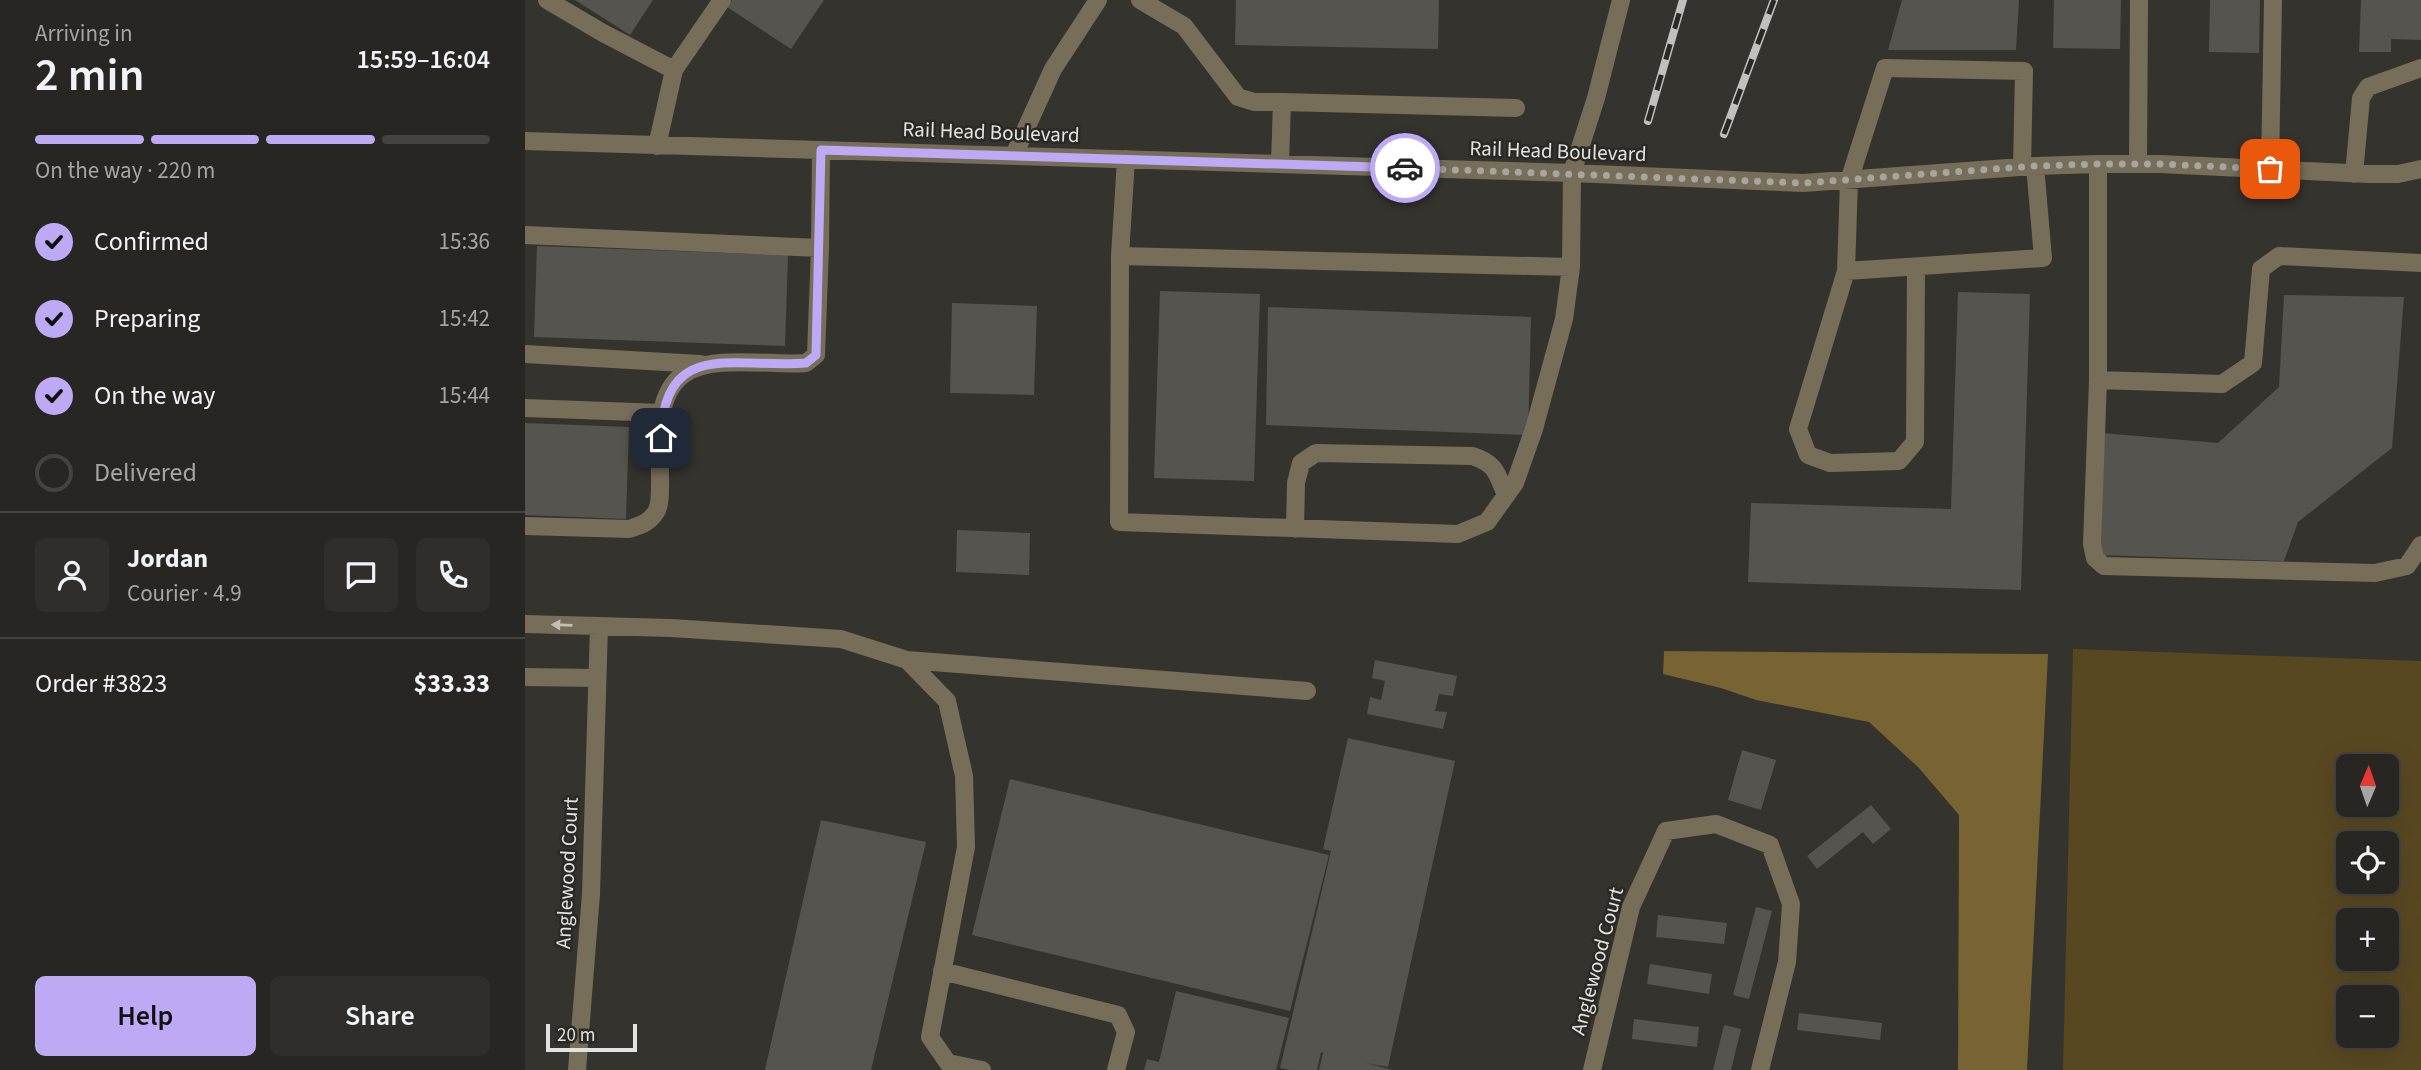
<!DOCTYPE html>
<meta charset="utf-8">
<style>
body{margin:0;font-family:"Source Sans 3",sans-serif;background:#302e2a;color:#f1f3f6;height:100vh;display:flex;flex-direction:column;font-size:26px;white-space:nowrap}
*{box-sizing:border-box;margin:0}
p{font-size:23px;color:#a5a5a5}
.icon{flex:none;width:38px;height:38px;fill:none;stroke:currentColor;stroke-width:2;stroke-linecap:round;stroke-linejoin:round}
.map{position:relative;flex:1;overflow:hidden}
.details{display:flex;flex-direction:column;background:#282622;width:525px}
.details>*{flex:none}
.needle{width:46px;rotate:2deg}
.controls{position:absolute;left:1811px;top:754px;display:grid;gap:14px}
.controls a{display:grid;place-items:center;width:63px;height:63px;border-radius:10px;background:#282622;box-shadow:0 7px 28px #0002,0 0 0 2px #444340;font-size:35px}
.scale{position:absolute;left:21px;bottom:18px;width:91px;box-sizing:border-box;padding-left:7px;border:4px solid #e3e2df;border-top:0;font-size:19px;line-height:24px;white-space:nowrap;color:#e3e2df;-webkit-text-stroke:5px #2b2924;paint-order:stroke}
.pin{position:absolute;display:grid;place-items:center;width:60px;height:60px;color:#fff;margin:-30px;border-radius:14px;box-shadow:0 4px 10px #0006}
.courier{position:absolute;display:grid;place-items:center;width:70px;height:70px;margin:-35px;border:5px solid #bea9f4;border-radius:50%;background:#fff;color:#222;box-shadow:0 2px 9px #0007}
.head em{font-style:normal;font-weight:600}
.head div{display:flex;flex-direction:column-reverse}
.head{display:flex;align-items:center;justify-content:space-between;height:119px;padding:0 35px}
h1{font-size:46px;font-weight:600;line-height:52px}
.bar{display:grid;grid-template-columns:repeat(4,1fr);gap:10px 7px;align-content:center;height:84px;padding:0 35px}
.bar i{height:9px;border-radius:5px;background:#444340}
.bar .current{background:#bea9f4}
.bar p{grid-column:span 4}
.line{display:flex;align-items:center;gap:18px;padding:0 35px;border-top:2px solid #444340}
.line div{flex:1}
.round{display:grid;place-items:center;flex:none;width:74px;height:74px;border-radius:10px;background:#302e2a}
ol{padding:0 35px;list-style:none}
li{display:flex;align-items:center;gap:21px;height:77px}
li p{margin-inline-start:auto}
li .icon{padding:7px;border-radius:50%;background:#bea9f4;color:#111;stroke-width:4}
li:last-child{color:#a5a5a5}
li i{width:38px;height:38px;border:4px solid #444340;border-radius:50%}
.primary-button{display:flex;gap:14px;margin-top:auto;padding:14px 35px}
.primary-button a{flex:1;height:80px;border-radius:10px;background:#bea9f4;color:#111;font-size:28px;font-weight:600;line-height:80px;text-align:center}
.primary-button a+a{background:#302e2a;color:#f1f3f6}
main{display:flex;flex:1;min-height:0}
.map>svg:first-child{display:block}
</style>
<main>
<section class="details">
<div class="head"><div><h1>2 min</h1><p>Arriving in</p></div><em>15:59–16:04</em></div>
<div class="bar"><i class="current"></i><i class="current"></i><i class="current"></i><i></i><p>On the way · 220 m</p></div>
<ol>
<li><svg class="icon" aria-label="check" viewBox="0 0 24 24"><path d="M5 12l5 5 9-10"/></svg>Confirmed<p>15:36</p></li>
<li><svg class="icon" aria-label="check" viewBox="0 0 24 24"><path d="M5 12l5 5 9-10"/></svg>Preparing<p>15:42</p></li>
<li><svg class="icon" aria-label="check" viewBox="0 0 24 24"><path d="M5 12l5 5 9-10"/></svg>On the way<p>15:44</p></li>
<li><i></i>Delivered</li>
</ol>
<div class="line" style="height:126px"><a class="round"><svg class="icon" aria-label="person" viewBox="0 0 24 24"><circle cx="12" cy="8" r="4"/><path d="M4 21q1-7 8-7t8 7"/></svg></a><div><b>Jordan</b><p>Courier · 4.9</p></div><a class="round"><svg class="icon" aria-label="chat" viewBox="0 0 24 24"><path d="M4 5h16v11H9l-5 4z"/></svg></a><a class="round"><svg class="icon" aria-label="phone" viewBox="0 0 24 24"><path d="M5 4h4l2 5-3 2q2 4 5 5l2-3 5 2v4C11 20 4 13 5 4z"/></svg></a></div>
<div class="line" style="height:91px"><div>Order #3823</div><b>$33.33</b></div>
<div class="primary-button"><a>Help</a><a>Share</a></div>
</section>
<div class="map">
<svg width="1896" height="1070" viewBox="0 0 1896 1070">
<rect width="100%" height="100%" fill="#35332e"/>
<path fill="#584822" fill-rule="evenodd" d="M1548 649 1896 661V1070H1538ZM1824 766H1862V805H1824ZM1824 844H1862V882H1824ZM1824 920H1862V959H1824ZM1824 998H1862V1036H1824Z"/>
<path fill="#786333" d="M1139 651 1523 654 1502 1070H1433L1434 815 1394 768 1344 722 1231 700 1196 688 1138 674Z"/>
<path fill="#56544f" d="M50 0H128L105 35Z
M207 0H299L266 49 202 7Z
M711 0H914L913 49 710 45Z
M1377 0H1494L1491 50H1363Z
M1529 0H1596L1595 49 1528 48Z
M1685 0H1735L1734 53 1684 52Z
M1836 0H1896V40L1866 39V52H1834Z
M12 246 263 255 260 346 9 337Z
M635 291 735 294 729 481 629 478Z
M1433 292 1505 294 1496 590 1223 582 1226 503 1426 509Z
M1759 295 1879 297 1867 448 1773 522 1759 561 1574 555 1578 433 1693 443 1754 387Z
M427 303 512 306 509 395 425 393Z
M743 307 1006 317 1003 435 741 425Z
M0 423 104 427 101 519 0 515Z
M432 530 505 533 504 575 431 572Z
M850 660 932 676 928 696 914 694 910 711 922 712 918 729 842 714 845 697 856 700 860 681 847 678Z
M823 738 930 761 863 1067 841 1063 867 1070H794L798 1053 796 1052 792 1070H764L755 1068 806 851 798 849Z
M1217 750 1251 760 1236 810 1203 800Z
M485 779 804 855 765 1011 447 935Z
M1346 805 1366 829 1348 844 1338 832 1292 869 1282 856Z
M296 820 401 842 346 1070H240Z
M1231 907 1247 911 1224 999 1208 995Z
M1133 915 1202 923 1199 944 1131 937Z
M1125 964 1187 974 1184 994 1122 984Z
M651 991 764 1018 751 1070H619L622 1059 634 1062Z
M1274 1013 1357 1023 1355 1040 1272 1030Z
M1109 1019 1174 1027 1172 1047 1107 1039Z
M1199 1025 1216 1029 1206 1070H1188Z"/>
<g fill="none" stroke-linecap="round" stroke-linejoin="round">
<path stroke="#776e59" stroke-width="18" d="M22 0 78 33 149 70
M615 0 659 26 713 97 729 102H757
M0 141 1047 173 1278 183 1510 166 1573 164H1635L1844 174H1873L1896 169
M132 146 149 70 197 0
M489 155 528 69 573 0
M601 159 595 256 1046 267 1047 173 1071 98 1096 0
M755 164 757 102 991 108
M1573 164V380L1697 384 1728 363 1736 269 1754 256 1896 263
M1613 164 1614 0
M1497 167 1499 71 1360 68 1324 181 1321 271 1518 258 1510 166
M1745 169 1748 0
M1829 174 1836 98 1843 87 1896 68
M0 235 295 248 296 150
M595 256 594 522 933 534 962 522 990 483 1009 429 1039 319 1046 267
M1321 271 1273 429 1283 455 1305 463 1374 461 1390 442 1391 267
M0 354 175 364
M1573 380 1567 544 1570 558 1579 566 1850 573 1882 566 1896 545
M0 408 137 413
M0 526 104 529C116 525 124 523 131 512 135 506 135 494 135 486 136 452 126 397 159 374 187 354 247 366 281 363L291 355 295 248
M770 529 771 483 776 463 791 453 947 456C971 463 972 474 981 495
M0 624 146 628 316 639 382 660 422 701 439 776 441 847 405 1037 423 1063 457 1070
M382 660 782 691
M0 677 72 678
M417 971 593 1015 601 1032 591 1070
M52 1070 66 894 74 626
M1067 1070 1106 907 1141 831 1191 824 1245 845 1266 904 1262 962 1235 1070"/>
<defs>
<path id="rail" d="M1123 121 1158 0
M1199 134 1249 0"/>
</defs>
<use href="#rail" stroke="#c2c0bd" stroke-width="8"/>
<use href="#rail" stroke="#2b2924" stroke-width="5" stroke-dasharray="16" stroke-linecap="butt"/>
</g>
<defs><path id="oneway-solid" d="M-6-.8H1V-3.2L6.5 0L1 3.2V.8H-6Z" transform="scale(1.75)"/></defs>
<use fill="#c3bfb7" href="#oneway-solid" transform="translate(37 625) rotate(-178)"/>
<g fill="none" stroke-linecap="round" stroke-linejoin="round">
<path stroke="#a6a5a1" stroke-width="7" stroke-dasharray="0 12.6" d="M880 168 1278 183 1510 166 1573 164H1635L1745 169"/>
<path stroke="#bea9f4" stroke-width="9" d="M136 438C138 337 212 369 281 363L291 355 296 150 880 168"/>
</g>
<g text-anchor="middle" stroke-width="5" stroke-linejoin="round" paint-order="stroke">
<g font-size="21" fill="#e3e2df" stroke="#2b2924">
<text transform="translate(466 132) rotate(2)" y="7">Rail Head Boulevard</text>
<text transform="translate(1033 151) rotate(2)" y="7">Rail Head Boulevard</text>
<text transform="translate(42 873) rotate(-87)" y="7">Anglewood Court</text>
<text transform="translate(1072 961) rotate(-75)" y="7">Anglewood Court</text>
</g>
</g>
</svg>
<div class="controls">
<a><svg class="needle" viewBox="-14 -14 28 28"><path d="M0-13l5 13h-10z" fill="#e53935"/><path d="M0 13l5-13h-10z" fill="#a5a5a5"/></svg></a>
<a><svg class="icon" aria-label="locate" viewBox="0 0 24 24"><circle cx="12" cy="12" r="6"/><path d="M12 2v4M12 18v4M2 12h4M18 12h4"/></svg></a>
<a>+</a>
<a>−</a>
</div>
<div class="scale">20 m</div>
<div class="pin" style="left:1745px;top:169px;background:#ea580c"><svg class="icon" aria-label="bag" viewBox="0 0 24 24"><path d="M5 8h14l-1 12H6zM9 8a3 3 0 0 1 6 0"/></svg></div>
<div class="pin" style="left:136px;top:438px;background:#1f2937"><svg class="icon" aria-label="home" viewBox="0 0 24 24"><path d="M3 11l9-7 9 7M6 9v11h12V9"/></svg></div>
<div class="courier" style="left:880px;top:168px"><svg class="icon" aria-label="car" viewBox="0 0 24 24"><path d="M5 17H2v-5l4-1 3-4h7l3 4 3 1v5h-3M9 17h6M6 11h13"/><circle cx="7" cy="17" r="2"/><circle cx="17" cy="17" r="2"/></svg></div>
</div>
</main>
